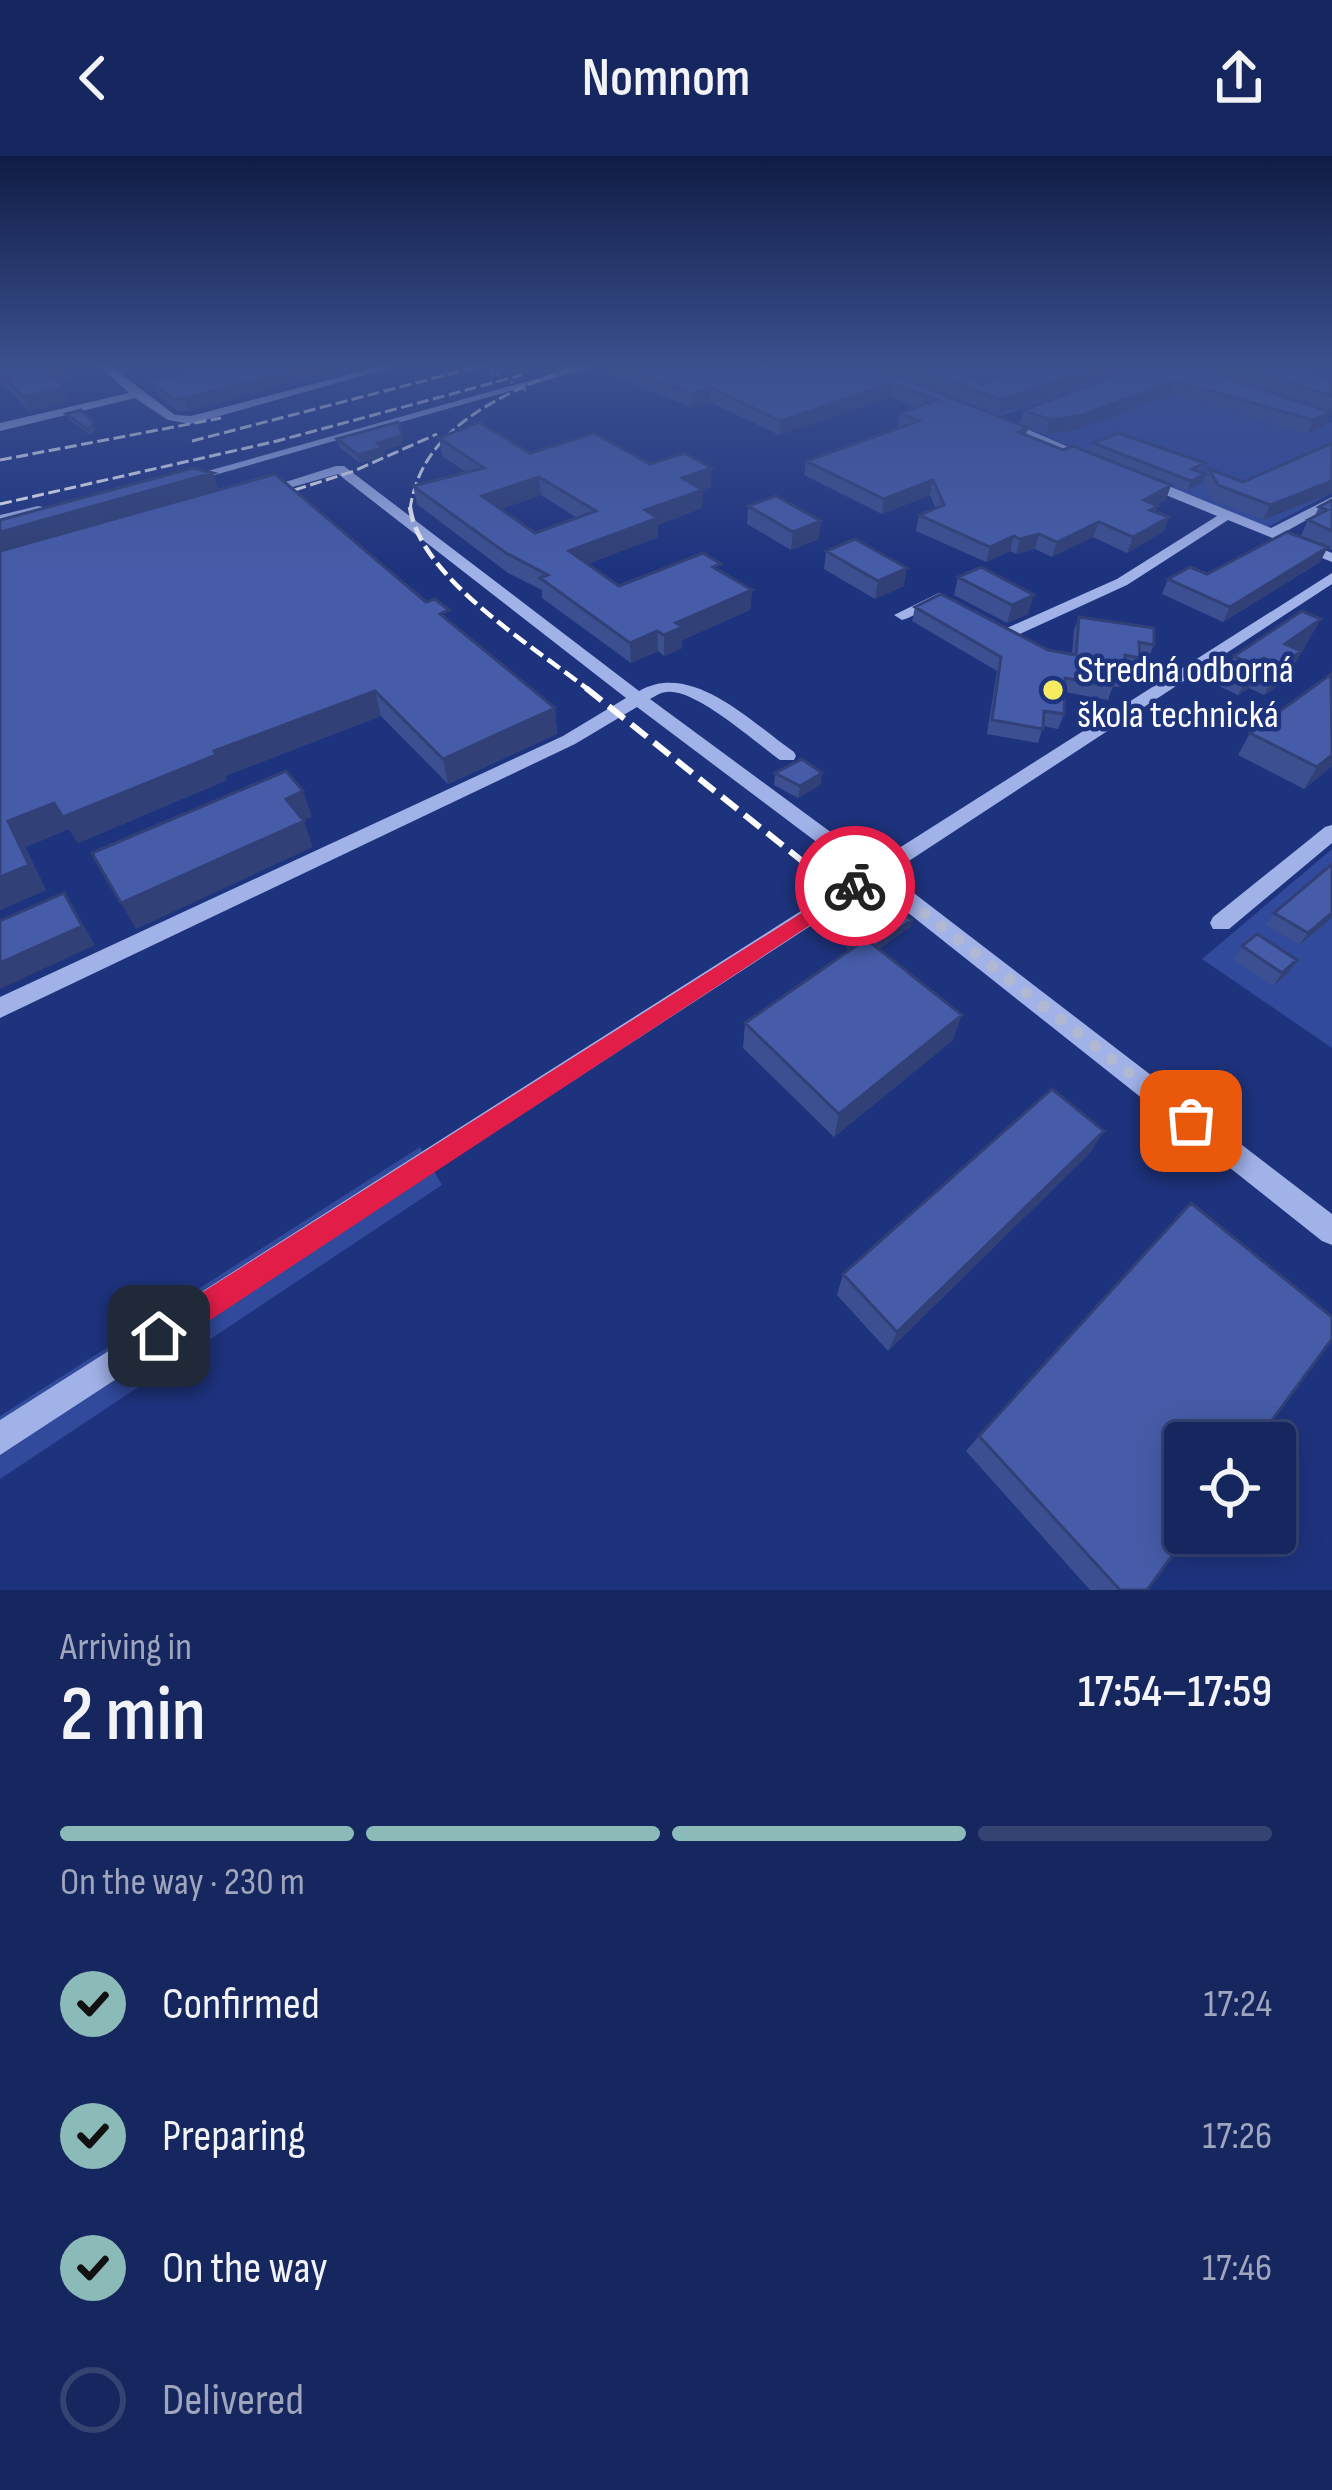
<!DOCTYPE html>
<meta charset="utf-8">
<style>
body{margin:0;font-family:"Sofia Sans Condensed",sans-serif;background:#1f2e64;color:#f1f3f6;height:100vh;display:flex;flex-direction:column;font-size:45px;white-space:nowrap}
*{box-sizing:border-box;margin:0}
p{font-size:39px;color:#9ea5bc}
.icon{flex:none;width:66px;height:66px;fill:none;stroke:currentColor;stroke-width:2;stroke-linecap:round;stroke-linejoin:round}
.map{position:relative;height:1434px;overflow:hidden}
.panel{display:flex;flex-direction:column;background:#16265e;flex:1}
.panel>*{flex:none}
.fabs{position:absolute;left:1164px;top:1266px;display:grid;gap:24px}
.fabs a{display:grid;place-items:center;width:132px;height:132px;border-radius:12px;background:#16265e;box-shadow:0 6px 30px #0003,0 0 0 3px #354373;font-size:60px}
.pin{position:absolute;display:grid;place-items:center;width:102px;height:102px;color:#fff;margin:-51px;border-radius:24px;box-shadow:0 6px 18px #0006}
.courier{position:absolute;display:grid;place-items:center;width:120px;height:120px;margin:-60px;border:9px solid #e11d48;border-radius:50%;background:#fff;color:#222;box-shadow:0 3px 15px #0007}
.head em{font-style:normal;font-weight:600}
.head div{display:flex;flex-direction:column-reverse}
.head{display:flex;align-items:center;justify-content:space-between;height:204px;padding:0 60px}
h1{font-size:78px;font-weight:600;line-height:90px}
.bar{display:grid;grid-template-columns:repeat(4,1fr);gap:18px 12px;align-content:center;height:144px;padding:0 60px}
.bar i{height:15px;border-radius:9px;background:#354373}
.bar .on{background:#8bbbb9}
.bar p{grid-column:span 4}
ol{padding:0 60px;list-style:none}
li{display:flex;align-items:center;gap:36px;height:132px}
li p{margin-inline-start:auto}
li .icon{padding:12px;border-radius:50%;background:#8bbbb9;color:#111;stroke-width:4}
li:last-child{color:#9ea5bc}
li i{width:66px;height:66px;border:6px solid #354373;border-radius:50%}
header{display:flex;justify-content:space-between;align-items:center;height:156px;padding:0 60px;background:#16265e;font-size:54px;font-weight:600}
.map>svg:first-child{display:block}
</style>
<header><svg class="icon" aria-label="back" viewBox="0 0 24 24"><path d="M15 5l-7 7 7 7"/></svg>Nomnom<svg class="icon" aria-label="share" viewBox="0 0 24 24"><path d="M12 15V3M7 8l5-5 5 5M5 13v7h14v-7"/></svg></header>
<div class="map">
<svg width="1332" height="1434" viewBox="0 0 1332 1434">
<rect width="100%" height="100%" fill="#1e337e"/>
<path fill="#314a9c" d="M863 211H1140L999 261Z
M1162 212 1332 267V337L1268 371 1014 267Z
M1332 693V892L1202 803Z
M420 991 442 1029 0 1323V1260Z"/>
<g fill="none" stroke-linecap="round" stroke-linejoin="round">
<path fill="#a1b2e8" fill-rule="evenodd" d="M101 211H112L175 259 191 260 378 211H394L191 268 168 264 135 242 0 275V267L129 237Z
M578 211H594L190 326 179 323Z
M996 263H1004L1099 304 1089 307 996 267Z
M336 310H344L639 535C692 504 752 567 794 596L796 600 794 604H780C756 587 695 532 667 536 660 536 656 540 650 543L874 708 1332 417V428L889 718 1332 1058V1089L1322 1085 873 729 0 1299V1264L859 718 637 551 575 588 0 862V841L563 580 626 542 338 318 261 340 254 336Z
M1139 322H1149L1271 372 1332 341V350L1283 377 1332 397V406L1228 364 1127 429 1013 481C1002 484 987 476 980 468L988 463 1007 472 1117 423 1217 360 1139 328Z
M38 350 43 351V357L0 367V359Z
M939 437 944 439V445L908 462 902 464 894 459Z
M1332 669V687L1229 773H1213L1210 767 1213 761 1325 671Z"/>
<path stroke="#fff" stroke-width="3" stroke-dasharray="12 4.5" stroke-linecap="butt" d="M192 285 477 211
M0 304 221 262
M263 344 354 315 437 278
M0 348 277 285 522 219
M410 354C420 272 502 238 572 211"/>
<path stroke="#fff" stroke-width="4.5" stroke-dasharray="15 6" stroke-linecap="butt" d="M410 351C419 422 536 492 590 535"/>
<path stroke="#fff" stroke-width="6" stroke-dasharray="20 9" stroke-linecap="butt" d="M586 532 816 716"/>
<path stroke="#a1b2e8" stroke-width="3" stroke-dasharray="3 4.5" stroke-linecap="butt" d="M484 211 527 235"/>
</g>
<path fill="#3c4f90" fill-rule="evenodd" d="M0 211 72 223 58 226 64 232 70 246 29 256 2 226 0 227Z
M210 211H355L189 255H177L155 237 151 226Z
M610 211H874L1028 272 1026 279 1166 344 1156 349V356L1169 361 1163 376 1127 397 1093 381 1052 401 1035 393 1016 398 1010 395 986 406 916 375 919 359 936 353 930 339 882 358 804 319 806 305 900 271 898 270 900 257 917 251 891 241 779 279 710 246 692 252 610 218Z
M878 211H944L983 228 1027 211H1129L998 258Z
M1139 211H1287L1332 225V255L1195 211 1324 270 1307 278 1170 239 1076 274 1046 278 1020 268 1024 254Z
M66 258 96 272 90 279 68 263Z
M439 282 530 297 650 308 711 331 703 334 702 352 658 369V381L587 408 619 430 721 415 752 434 750 454 682 484V492L664 500 658 495 631 507 542 442V434L508 417 417 348 413 330 466 316 442 300ZM541 339 577 362 535 377 501 353Z
M337 283 403 288 383 294 384 300 360 307 339 291Z
M1093 287 1205 307 1201 316V327L1187 334 1090 296Z
M1332 287V337L1263 364 1212 344 1203 328 1209 313 1243 326Z
M218 334 451 467 555 552 557 578 448 628 381 560 225 620 227 624 78 687 69 673 25 691 46 734 0 754V364Z
M1332 344V394L1327 392 1320 406 1223 466 1162 438 1168 423 1207 418 1320 388 1301 380 1308 364 1314 361 1319 351Z
M748 350 819 383 791 394 747 368Z
M826 395 904 430 875 443 824 413Z
M958 421 1028 458 1007 467 954 439Z
M915 451 1048 494 1072 498 1074 474 1079 461 1154 489 1148 503 1140 501 1134 516 1125 514 1119 531 1113 530 1108 544 1065 536 1064 558 1058 573 1043 570 1038 587 987 578 997 515 912 465Z
M1305 492 1301 495 1285 525 1264 539 1249 532 1238 539 1219 530 1234 500Z
M1250 577 1332 610 1304 633 1238 599Z
M775 617H822L820 629 798 642 774 629Z
M1274 757 1332 762 1299 789 1266 769Z
M912 764 910 771 879 793 953 884 834 981 743 892 745 867 847 796 848 791Z
M1242 790 1288 817 1273 830 1234 803Z
M1104 975 1089 998 888 1195 837 1139 843 1118Z
M979 1280 1147 1434H1090L966 1295Z"/>
<path fill="#314076" d="M56 211H67L72 223 51 228 45 213Z
M309 211H355L189 255 184 243Z
M1097 211H1129L998 258 1001 244Z
M1175 225 1170 239 1076 274 1046 278 1050 264Z
M893 227 891 241 779 279 780 265Z
M64 232 70 246 29 256 23 241Z
M711 232 710 246 692 252V238Z
M1331 256 1324 270 1307 278 1313 264Z
M402 280 403 288 383 294 384 300 360 307 358 299 377 287Z
M712 312 711 331 703 334 702 352 658 369V381L570 415 569 395 645 354 682 322Z
M213 317 220 339 0 403V376Z
M1205 318 1201 327 1187 334 1191 325Z
M539 321 541 339 484 359 482 340Z
M933 324 930 339 882 358 884 343Z
M1332 325V337L1263 364 1270 349Z
M1171 329 1166 344 1139 359 1144 344Z
M1169 361 1163 376 1127 397 1133 381Z
M821 365 819 383 791 394 793 376Z
M1099 366 1093 381 1052 401 1057 386Z
M1039 378 1035 393 1016 398 1020 383Z
M1014 380 1010 395 986 406 990 391Z
M1328 391 1320 406 1223 466 1230 451Z
M907 412 904 430 875 443 878 425Z
M752 434 750 454 682 484V492L664 500V479L676 467Z
M1034 439 1028 458 1007 467 1012 449Z
M1321 463 1285 525 1264 539 1280 510 1285 488Z
M657 475 658 495 631 507 630 487Z
M1264 502 1249 532 1238 539 1253 510Z
M375 535 381 560 225 620 227 624 78 687 69 673 25 691 46 734 0 754V721L8 665 54 647 214 595Z
M555 552 557 578 448 628 443 603Z
M1332 599V610L1304 633 1317 611Z
M822 617 820 629 798 642 800 630Z
M303 635 312 661 296 668 286 643Z
M304 665 313 691 136 773 121 747Z
M64 737 95 789 0 833V807Z
M1332 757V762L1299 789 1308 777Z
M912 764 910 771 859 807 860 801Z
M1297 804 1288 817 1273 830 1282 817Z
M962 859 953 884 834 981 839 958Z
M1104 975 1089 998 888 1195 897 1176Z"/>
<path fill="#465ca8" stroke="#314076" stroke-width="3" fill-rule="evenodd" d="M0 211H56L45 213 64 232 23 241 0 217Z
M210 211H309L184 243H173L151 226Z
M624 211H874L1028 272 1018 276 1063 294 1073 290 1171 329 1144 344 1158 350 1150 354 1169 361 1133 381 1099 366 1057 386 1039 378 1020 383 1014 380 990 391 919 359 944 349 933 324 884 343 806 305 919 265 900 257 936 244 893 227 780 265 711 232 692 238Z
M914 211H944L983 228 1027 211H1097L1001 244Z
M1139 211H1194L1331 256 1313 264 1175 225 1080 260 1050 264 1024 254Z
M1240 211H1287L1332 225V240Z
M81 254 94 267 88 274 66 258Z
M398 266 402 280 377 287 382 292 358 299 337 283Z
M479 266 530 297 594 277 650 308 684 297 712 312 682 322 703 334 645 354 658 362 569 395 619 430 703 397 721 408 713 411 752 434 676 467 683 471 664 479 657 475 630 487 540 422 548 419 506 397 413 330 484 312 439 282ZM539 321 596 355 535 377 482 340Z
M1118 277 1205 307 1192 313 1205 318 1191 325 1093 287Z
M1332 287V325L1270 349 1218 329 1209 313 1243 326Z
M193 312 213 317 0 376V364Z
M275 318 426 446 435 443 449 454 440 458 555 552 443 603 375 535 214 595 216 599 63 661 54 647 8 665 29 709 0 721V395Z
M776 340 821 365 793 376 748 350Z
M1332 344V375L1308 364 1327 354 1319 351Z
M1287 376 1328 391 1230 451 1168 423 1190 411 1207 418Z
M855 383 907 412 878 425 826 395Z
M981 411 1034 439 1012 449 958 421Z
M941 438 1048 494 1076 499 1079 461 1154 472V489L1139 486 1140 502 1125 499V517L1113 515V530L1065 522 1064 558 1044 555 1043 573 992 564 1001 501 915 451Z
M1302 455 1321 463 1285 488 1301 495 1280 510 1264 502 1253 510 1234 500Z
M1331 518 1332 599 1317 611 1250 577Z
M802 603 822 617 800 630 775 617Z
M286 615 303 635 286 643 304 665 121 747 92 697Z
M1332 708V757L1308 777 1274 757Z
M64 737 82 770 0 807V765Z
M898 755 912 764 875 790 866 783 851 793 848 791Z
M1257 778 1297 804 1282 817 1242 790Z
M866 783 962 859 839 958 745 867Z
M1052 933 1104 975 897 1176 843 1118Z
M1191 1047 1332 1161V1183L1255 1287H1185V1377H1189L1147 1434H1120L979 1280Z"/>
<linearGradient id="sky" x2="0" y2="1"><stop stop-color="#101c45"/><stop offset="0.51" stop-color="#3b508f"/><stop offset="1" stop-color="#3b508f" stop-opacity="0"/></linearGradient>
<rect width="1332" height="412" fill="url(#sky)"/>
<path fill="#e11d48" d="M855 723 865 730 862 735 169 1191 159 1195 149 1191 145 1180 149 1170Z"/>
<g fill="none" stroke-linecap="round" stroke-linejoin="round">
<path stroke="#b0b8d2" stroke-width="12" stroke-dasharray="0 21.6" d="M855 730 874 718 1191 965"/>
</g>
<circle fill="#f7ec60" stroke="#1e337e" stroke-width="4.5" cx="1053" cy="534" r="12"/>
<g text-anchor="middle" stroke-width="9" stroke-linejoin="round" paint-order="stroke">
<g font-size="39" fill="#fff" stroke="#1e337e" text-anchor="start">
<text x="1077" y="526">Stredná odborná<tspan x="1077" dy="45">škola technická</tspan></text>
</g>
</g>
</svg>
<div class="fabs">
<a><svg class="icon" aria-label="locate" viewBox="0 0 24 24"><circle cx="12" cy="12" r="6"/><path d="M12 2v4M12 18v4M2 12h4M18 12h4"/></svg></a>
</div>
<div class="pin" style="left:1191px;top:965px;background:#ea580c"><svg class="icon" aria-label="bag" viewBox="0 0 24 24"><path d="M5 8h14l-1 12H6zM9 8a3 3 0 0 1 6 0"/></svg></div>
<div class="pin" style="left:159px;top:1180px;background:#1f2937"><svg class="icon" aria-label="home" viewBox="0 0 24 24"><path d="M3 11l9-7 9 7M6 9v11h12V9"/></svg></div>
<div class="courier" style="left:855px;top:730px"><svg class="icon" aria-label="bike" viewBox="0 0 24 24"><circle cx="6" cy="16" r="4"/><circle cx="18" cy="16" r="4"/><path d="M6 16l4-8h5l3 8M10 8l3 8H6M13 5h3"/></svg></div>
</div>
<section class="panel">
<div class="head"><div><h1>2 min</h1><p>Arriving in</p></div><em>17:54–17:59</em></div>
<div class="bar"><i class="on"></i><i class="on"></i><i class="on"></i><i></i><p>On the way · 230 m</p></div>
<ol>
<li><svg class="icon" aria-label="check" viewBox="0 0 24 24"><path d="M5 12l5 5 9-10"/></svg>Confirmed<p>17:24</p></li>
<li><svg class="icon" aria-label="check" viewBox="0 0 24 24"><path d="M5 12l5 5 9-10"/></svg>Preparing<p>17:26</p></li>
<li><svg class="icon" aria-label="check" viewBox="0 0 24 24"><path d="M5 12l5 5 9-10"/></svg>On the way<p>17:46</p></li>
<li><i></i>Delivered</li>
</ol>
</section>
